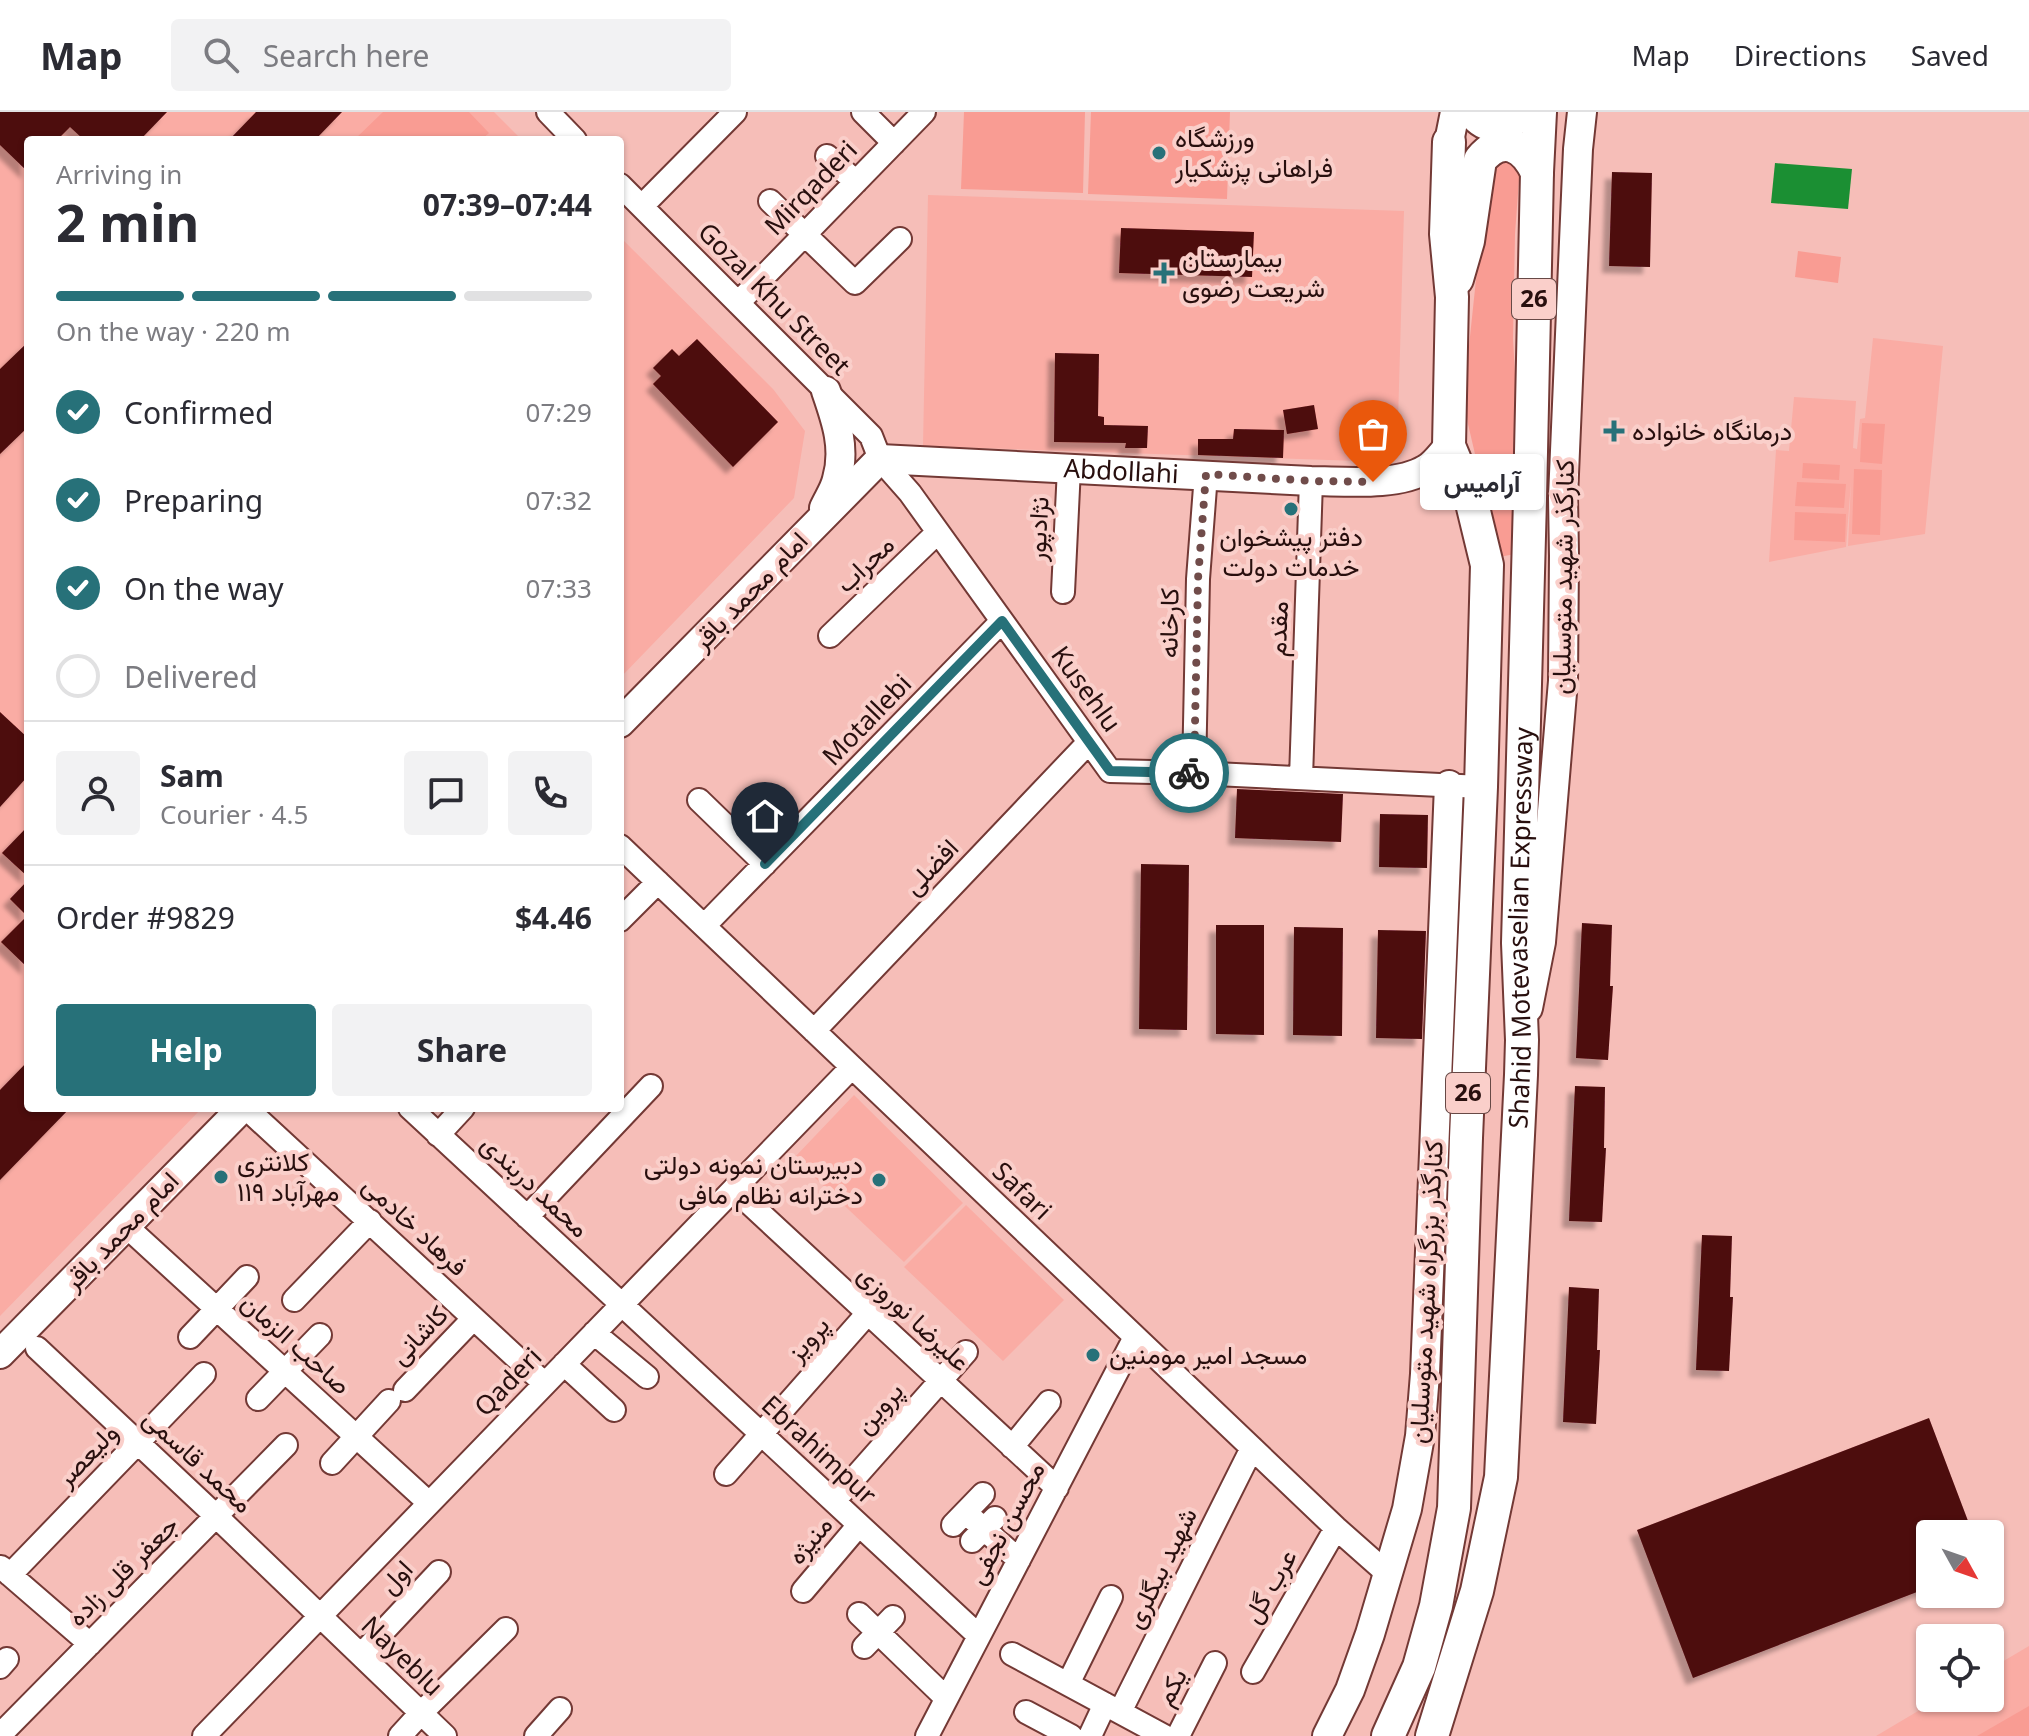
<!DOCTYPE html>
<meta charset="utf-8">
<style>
body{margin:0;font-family:"Noto Sans",Vazirmatn,sans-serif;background:#f2f2f3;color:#2b2b33;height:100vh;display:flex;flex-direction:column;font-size:30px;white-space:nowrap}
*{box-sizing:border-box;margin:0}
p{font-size:26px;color:#7c7c81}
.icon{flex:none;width:44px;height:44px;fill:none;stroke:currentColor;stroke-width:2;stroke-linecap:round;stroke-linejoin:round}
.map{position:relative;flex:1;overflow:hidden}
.side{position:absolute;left:24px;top:24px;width:600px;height:976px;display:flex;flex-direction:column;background:#fff;border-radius:8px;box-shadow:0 2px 6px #0004}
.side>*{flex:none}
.needle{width:52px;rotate:130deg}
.buttons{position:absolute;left:1916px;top:1408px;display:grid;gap:16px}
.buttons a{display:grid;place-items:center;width:88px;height:88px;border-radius:8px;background:#fff;box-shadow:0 2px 6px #0004;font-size:40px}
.pin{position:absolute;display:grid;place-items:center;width:68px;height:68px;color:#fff;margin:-82px -34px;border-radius:50% 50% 50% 0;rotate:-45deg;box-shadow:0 0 8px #0007}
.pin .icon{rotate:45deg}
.courier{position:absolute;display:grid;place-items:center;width:80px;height:80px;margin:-40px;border:6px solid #277179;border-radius:50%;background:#fff;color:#222;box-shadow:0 2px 10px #0007}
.bubble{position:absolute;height:56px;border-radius:8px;background:#fff;box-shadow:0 2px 6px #0004;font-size:26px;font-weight:700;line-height:56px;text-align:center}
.summary em{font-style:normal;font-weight:700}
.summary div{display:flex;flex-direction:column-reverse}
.summary{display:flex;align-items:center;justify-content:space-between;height:136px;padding:0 32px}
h1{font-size:52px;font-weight:700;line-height:60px}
.bar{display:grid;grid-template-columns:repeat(4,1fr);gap:12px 8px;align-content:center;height:96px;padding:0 32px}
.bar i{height:10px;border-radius:6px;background:#e1e1e2}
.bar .on{background:#277179}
.bar p{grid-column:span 4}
.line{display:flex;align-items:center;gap:20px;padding:0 32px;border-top:2px solid #e1e1e2}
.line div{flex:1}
.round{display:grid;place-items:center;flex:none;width:84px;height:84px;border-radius:8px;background:#f2f2f3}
ol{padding:0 32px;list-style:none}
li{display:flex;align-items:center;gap:24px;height:88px}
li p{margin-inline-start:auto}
li .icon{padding:8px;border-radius:50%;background:#277179;color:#fff;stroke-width:4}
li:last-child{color:#7c7c81}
li i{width:44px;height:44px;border:4px solid #e1e1e2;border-radius:50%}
.primary-button{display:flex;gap:16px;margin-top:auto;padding:16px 32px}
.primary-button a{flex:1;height:92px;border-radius:8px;background:#277179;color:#fff;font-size:32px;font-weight:700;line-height:92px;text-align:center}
.primary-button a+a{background:#f2f2f3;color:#2b2b33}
header{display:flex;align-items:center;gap:48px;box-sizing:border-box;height:112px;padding:0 40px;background:#fff;border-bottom:2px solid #e1e1e2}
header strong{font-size:38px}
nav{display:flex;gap:44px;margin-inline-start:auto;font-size:28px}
.search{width:560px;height:72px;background:#f2f2f3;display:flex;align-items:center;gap:20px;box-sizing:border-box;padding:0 28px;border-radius:8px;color:#7c7c81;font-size:30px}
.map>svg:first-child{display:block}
</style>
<header>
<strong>Map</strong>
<div class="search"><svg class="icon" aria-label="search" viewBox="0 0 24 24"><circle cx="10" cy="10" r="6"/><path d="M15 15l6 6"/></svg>Search here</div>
<nav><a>Map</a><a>Directions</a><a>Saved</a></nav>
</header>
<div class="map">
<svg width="2029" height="1624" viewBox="0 0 2029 1624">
<defs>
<filter id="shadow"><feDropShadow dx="-7" dy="7" stdDeviation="2" flood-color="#0004"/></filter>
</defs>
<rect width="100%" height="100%" fill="#f6beb8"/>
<path fill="#faaca4" d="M0 0H494L522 28H28V996H202L0 1204Z
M928 83 1404 99 1398 309 1359 349 923 334Z
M620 125 773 277 805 319 794 386 620 566Z
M1873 226 1943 234 1925 422 1848 434 1851 370 1846 435 1769 450 1776 338 1789 339 1794 285 1856 289 1853 336 1857 337 1860 307 1865 306Z
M854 983 963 1091 904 1150 794 1046Z
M966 1093 1064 1188 1003 1249 904 1155Z
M2029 1534V1624H1876L1940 1586H1990V1557Z"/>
<path fill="#f99c93" d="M383 0H469L489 21 481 28H354Z
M964 0H1085L1083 81 961 77Z
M1091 0H1230L1227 87 1088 82Z
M1495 44 1520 54 1515 122 1513 227 1518 314 1515 442 1499 445 1468 312 1465 287 1469 234 1481 120Z
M1798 139 1841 145 1838 171 1795 165Z
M1862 311 1885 312 1882 352 1860 350Z
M1803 351 1840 353 1839 368 1802 366Z
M1854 357 1882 358 1880 423 1852 422Z
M1797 370 1846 372 1844 396 1795 394Z
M1795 400 1846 402 1845 430 1794 428Z
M2029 1594V1624H1977Z"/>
<path fill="#1b8f33" d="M1775 51 1852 57 1848 97 1771 91Z"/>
<path fill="#4d090b" filter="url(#shadow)" d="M0 0H167L140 28H84L70 15 57 28H28V60L0 33Z
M256 0H342L315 28H229Z
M1612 60 1652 61 1650 155 1609 154Z
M1121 116 1254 120 1252 165 1119 161Z
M697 227 778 310 733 355 653 272 661 264 653 256 672 237 679 244Z
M28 230V315L0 342V257Z
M1055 241 1099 242 1098 304 1104 305V313L1148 314 1147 336H1125L1126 331 1054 330Z
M1314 293 1318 317 1287 322 1283 298Z
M1234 317 1284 318 1283 346 1198 343V327H1233Z
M0 600 28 626V664L0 695Z
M1237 677 1343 682 1341 730 1235 726Z
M1380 702 1428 703 1427 756 1379 755Z
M28 714V765L2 741Z
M1141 752 1189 753 1187 918 1139 917Z
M28 768V856L1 830 27 804 10 787Z
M1582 811 1612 813 1610 874H1613L1608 948 1576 946Z
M1216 813H1264V923L1216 922Z
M1294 815 1343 816 1342 924 1293 923Z
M1378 818 1426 819 1422 927 1376 926Z
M28 949V996H70L0 1068V978Z
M1575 974 1605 975 1604 1036H1606L1602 1110 1569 1109Z
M1702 1123 1732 1124 1730 1185H1733L1729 1259 1696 1258Z
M1569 1175 1599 1177 1597 1238H1600L1596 1312 1563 1310Z
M1929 1306 1973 1422H1930V1475L1693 1566 1637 1418Z"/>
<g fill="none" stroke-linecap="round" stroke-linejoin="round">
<defs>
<path id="minor" d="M548 0 575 28
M863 0 894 31
M827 44 856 70
M620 73 871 324 880 347 910 381 1110 659 1194 661 1481 675
M770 89 855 171 900 127
M642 94 735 0
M738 191 924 0
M1063 480 1069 356
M830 524 938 420
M1194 661 1198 467 1206 362
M1301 666 1311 369
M699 688 765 752
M620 734 1336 1416 1388 1462
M620 808 658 770
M704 814 1002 509
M814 919 1089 630
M246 996 545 1272
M410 996 979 1524
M438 1023 463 996
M734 1077 1057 1376
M527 1105 651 974
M126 1114 429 1391
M294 1188 370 1109
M594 1221 647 1265
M190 1225 247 1165
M37 1236 216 1404 445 1624
M564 1252 614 1298
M405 1278 473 1207
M258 1287 320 1223
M1012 1335 1049 1290
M332 1351 389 1289
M726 1362 868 1201
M834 1389 966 1240
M966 1401 1019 1448
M953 1413 983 1382
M972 1429 995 1406
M1 1455 90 1532
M10 1463 204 1262
M803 1479 859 1413
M859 1502 946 1586
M864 1535 893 1505
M1012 1542 1164 1624
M361 1543 439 1460
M0 1555 7 1547
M1253 1560 1336 1416
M1068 1572 1111 1485
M1026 1600 1071 1624
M1120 1600 1252 1336
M0 1623 286 1333
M204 1624 852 955
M400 1624 421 1601 506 1517
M536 1624 560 1597
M927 1624 1135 1225
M1090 1624 1105 1592
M1178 1624 1215 1551"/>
<g id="major">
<path d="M1449 30 1455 0"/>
<path d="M824 396C828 387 835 377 837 367 846 336 836 308 826 279"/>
<path id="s1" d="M620 611 880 347 1311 369C1343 369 1397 375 1426 357 1435 352 1442 341 1449 334"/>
<path d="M1528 896 1541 830 1563 569 1564 444 1563 385 1578 37 1582 0"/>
<path d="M0 1242 242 996"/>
<path d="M1327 1624 1350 1578 1370 1522 1407 1397 1420 1324 1425 1262 1449 673"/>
</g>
<g id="highway">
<path d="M1473 0C1488 20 1508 14 1525 0"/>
<path d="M1457 167 1468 129 1480 48C1502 22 1523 32 1537 60"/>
<path d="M1388 1624 1419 1555 1436 1494 1454 1396 1466 1026 1481 675 1487 453 1471 387 1449 334 1452 185 1446 122 1449 30"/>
<path id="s2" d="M1432 1624 1477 1479 1501 1365 1521 963 1522 928 1518 831 1530 387 1537 60 1540 0"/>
</g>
</defs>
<use href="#minor" stroke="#733935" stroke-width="26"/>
<use href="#major" stroke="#733935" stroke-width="32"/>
<use href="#highway" stroke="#733935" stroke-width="36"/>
<use href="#minor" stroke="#fff" stroke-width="22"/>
<use href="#major" stroke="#fff" stroke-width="28"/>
<use href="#highway" stroke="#fff" stroke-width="32"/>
</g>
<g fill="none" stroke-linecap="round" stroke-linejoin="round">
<path stroke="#704c4a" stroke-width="8" stroke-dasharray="0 14.4" d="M1189 661H1194L1198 467 1206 362 1311 369 1373 370"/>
<path stroke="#277179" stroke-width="10" d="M765 752 1002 509 1110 659 1189 661"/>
</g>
<g fill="#277179" stroke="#facfca" stroke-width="3">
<circle cx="1159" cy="41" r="8"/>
<path d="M1160 149h8v8h8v8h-8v8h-8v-8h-8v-8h8z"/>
<path d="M1610 307h8v8h8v8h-8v8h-8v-8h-8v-8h8z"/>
<circle cx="1291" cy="397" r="8"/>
<circle cx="221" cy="1065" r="8"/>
<circle cx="879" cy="1068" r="8"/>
<circle cx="1093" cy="1243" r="8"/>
</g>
<g text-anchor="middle" stroke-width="8" stroke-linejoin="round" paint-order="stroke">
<g fill="#facfca" stroke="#674946" stroke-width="2">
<rect x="1512" y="167" width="44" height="40" rx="6"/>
<rect x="1446" y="961" width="44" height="40" rx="6"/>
</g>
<g font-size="24" font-weight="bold" fill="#280f0e">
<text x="1534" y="195">26</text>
<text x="1468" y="989">26</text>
</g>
<g font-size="26" fill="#280f0e" stroke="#facfca" text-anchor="start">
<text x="1175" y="35">ورزشگاه<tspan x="1175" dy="30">فراهانی پزشکیار</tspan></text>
<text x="1182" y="155">بیمارستان<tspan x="1182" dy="30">شریعت رضوی</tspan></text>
<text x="1632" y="328">درمانگاه خانواده</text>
<text x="1291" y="434" text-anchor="middle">دفتر پیشخوان<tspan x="1291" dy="30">خدمات دولت</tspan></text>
<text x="237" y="1059">کلانتری<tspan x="237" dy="30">۱۱۹ مهرآباد</tspan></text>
<text x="863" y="1062" text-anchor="end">دبیرستان نمونه دولتی<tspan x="863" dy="30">دخترانه نظام مافی</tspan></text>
<text x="1109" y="1252">مسجد امیر مومنین</text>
</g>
<g font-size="26" fill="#280f0e" stroke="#facfca">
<text transform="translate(811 76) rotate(-46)" y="9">Mirqaderi</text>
<text transform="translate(774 187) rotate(45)" y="9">Gozal Khu Street</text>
<text dy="9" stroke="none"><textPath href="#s1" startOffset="612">Abdollahi</textPath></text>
<text transform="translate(1038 417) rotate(-87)" y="9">نژادپور</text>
<text transform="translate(865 452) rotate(-44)" y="9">محراب</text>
<text transform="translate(1563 465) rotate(-89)" y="9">کنارگذر شهید متوسلیان</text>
<text transform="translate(750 479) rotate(-46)" y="9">امام محمد باقر</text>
<text transform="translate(1169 511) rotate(-89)" y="9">کارخانه</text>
<text transform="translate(1278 517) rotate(-88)" y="9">مقدم</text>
<text transform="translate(1086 577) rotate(54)" y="9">Kusehlu</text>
<text transform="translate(867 608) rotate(-46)" y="9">Motallebi</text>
<text transform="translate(931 755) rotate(-46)" y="9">افضلی</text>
<text dy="9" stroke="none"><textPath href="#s2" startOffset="818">Shahid Motevaselian Expressway</textPath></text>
<text transform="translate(535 1074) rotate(43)" y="9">محمد دربندی</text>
<text transform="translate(1022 1079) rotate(44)" y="9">Safari</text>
<text transform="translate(415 1114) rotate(43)" y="9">فرهاد خادمی</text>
<text transform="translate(121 1119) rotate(-46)" y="9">امام محمد باقر</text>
<text transform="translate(1426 1180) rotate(-87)" y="9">کنارگذر بزرگراه شهید متوسلیان</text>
<text transform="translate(914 1206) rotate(43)" y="9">علیرضا نوروزی</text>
<text transform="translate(419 1223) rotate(-46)" y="9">کاشانی</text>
<text transform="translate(808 1227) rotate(-49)" y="9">پرویز</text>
<text transform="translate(296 1232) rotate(42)" y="9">صاحب الزمان</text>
<text transform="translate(508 1270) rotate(-46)" y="9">Qaderi</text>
<text transform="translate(879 1296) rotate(-49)" y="9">پروین</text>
<text transform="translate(819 1338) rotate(43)" y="9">Ebrahimpur</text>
<text transform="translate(87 1343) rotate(-46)" y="9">ولیعصر</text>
<text transform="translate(198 1349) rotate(43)" y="9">محمد قاسمی</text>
<text transform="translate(1006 1411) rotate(-62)" y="9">محسن نجفی</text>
<text transform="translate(810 1428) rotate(-50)" y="9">منیژه</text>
<text transform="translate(1161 1456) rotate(-64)" y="9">شهید بیگلری</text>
<text transform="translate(123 1459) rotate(-45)" y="9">جعفر قلی زاده</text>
<text transform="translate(396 1465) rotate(-47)" y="9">اول</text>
<text transform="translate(1270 1474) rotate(-60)" y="9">عرب گل</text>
<text transform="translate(402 1544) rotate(44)" y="9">Nayeblu</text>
<text transform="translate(1171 1575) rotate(-63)" y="9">یکم</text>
</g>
</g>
</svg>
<div class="buttons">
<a><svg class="needle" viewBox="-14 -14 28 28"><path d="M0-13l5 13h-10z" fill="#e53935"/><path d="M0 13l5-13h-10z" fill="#7c7c81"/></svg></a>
<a><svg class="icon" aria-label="locate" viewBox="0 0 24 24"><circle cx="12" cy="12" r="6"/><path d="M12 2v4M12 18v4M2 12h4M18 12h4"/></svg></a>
</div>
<div class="pin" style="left:1373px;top:370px;background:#ea580c"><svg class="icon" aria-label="bag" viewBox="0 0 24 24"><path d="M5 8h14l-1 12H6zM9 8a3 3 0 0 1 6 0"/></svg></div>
<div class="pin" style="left:765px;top:752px;background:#1f2937"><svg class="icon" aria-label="home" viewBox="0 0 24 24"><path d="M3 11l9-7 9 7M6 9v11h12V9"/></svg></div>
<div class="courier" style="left:1189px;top:661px"><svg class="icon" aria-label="bike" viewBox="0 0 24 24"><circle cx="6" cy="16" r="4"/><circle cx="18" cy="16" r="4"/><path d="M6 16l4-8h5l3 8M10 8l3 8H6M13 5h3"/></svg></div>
<div class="bubble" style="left:1420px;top:342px;width:124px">آرامیس</div>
<section class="side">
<div class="summary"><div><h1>2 min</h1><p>Arriving in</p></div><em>07:39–07:44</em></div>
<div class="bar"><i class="on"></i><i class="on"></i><i class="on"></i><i></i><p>On the way · 220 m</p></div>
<ol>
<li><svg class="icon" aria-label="check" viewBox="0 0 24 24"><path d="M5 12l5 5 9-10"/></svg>Confirmed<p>07:29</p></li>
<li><svg class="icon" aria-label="check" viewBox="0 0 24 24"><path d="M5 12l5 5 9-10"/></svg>Preparing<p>07:32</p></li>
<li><svg class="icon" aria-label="check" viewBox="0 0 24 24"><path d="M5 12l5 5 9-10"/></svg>On the way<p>07:33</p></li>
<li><i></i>Delivered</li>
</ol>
<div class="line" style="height:144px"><a class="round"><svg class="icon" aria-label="person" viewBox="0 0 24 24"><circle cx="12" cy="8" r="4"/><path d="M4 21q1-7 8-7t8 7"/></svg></a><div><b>Sam</b><p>Courier · 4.5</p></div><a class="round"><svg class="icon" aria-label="chat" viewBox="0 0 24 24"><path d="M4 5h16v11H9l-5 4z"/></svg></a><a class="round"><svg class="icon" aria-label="phone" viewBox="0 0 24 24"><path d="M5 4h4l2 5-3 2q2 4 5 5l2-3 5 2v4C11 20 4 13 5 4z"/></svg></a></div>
<div class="line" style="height:104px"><div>Order #9829</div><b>$4.46</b></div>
<div class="primary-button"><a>Help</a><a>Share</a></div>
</section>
</div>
